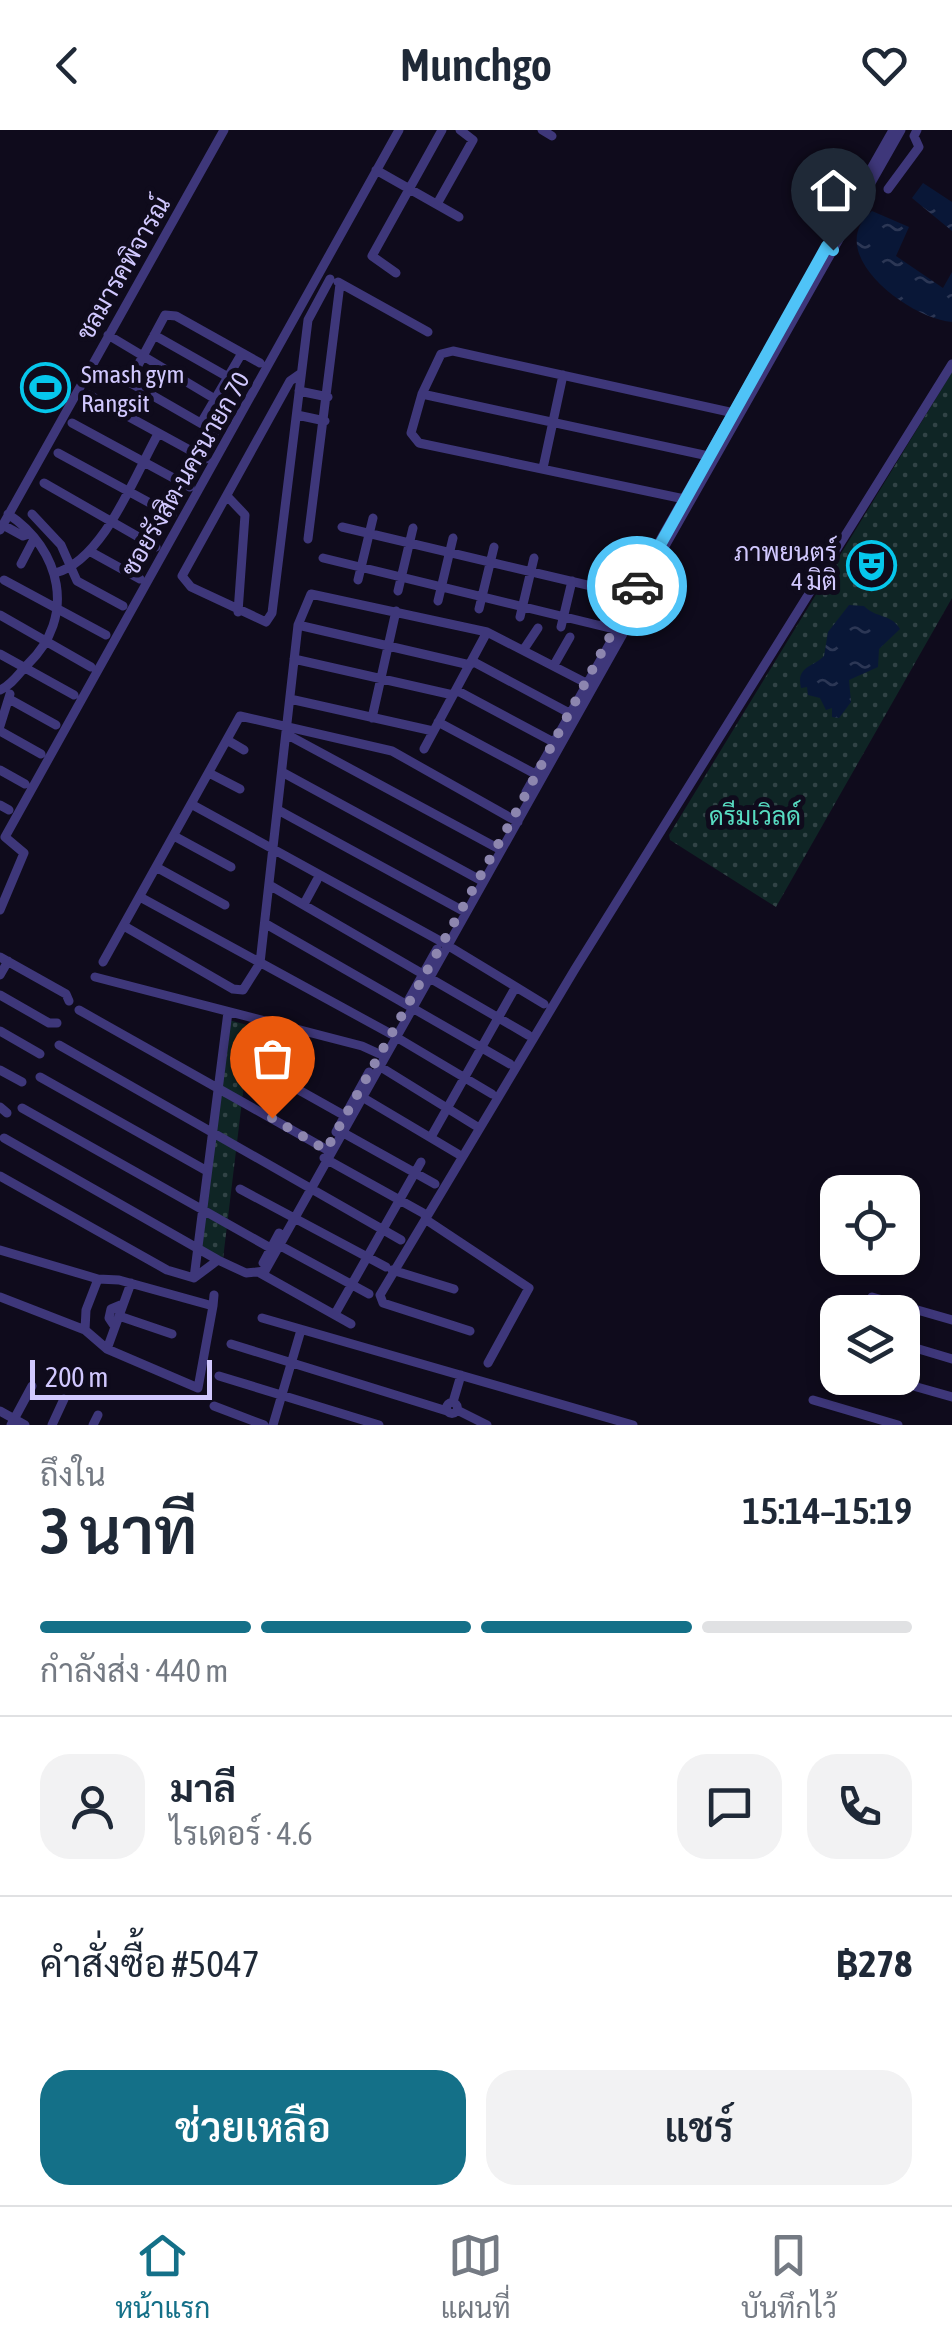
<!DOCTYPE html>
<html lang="th">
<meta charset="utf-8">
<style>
body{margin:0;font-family:"Asap Condensed",Sarabun,sans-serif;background:#f2f2f3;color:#1f2937;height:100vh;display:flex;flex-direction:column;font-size:38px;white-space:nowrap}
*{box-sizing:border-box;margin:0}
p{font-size:32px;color:#747a83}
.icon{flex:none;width:55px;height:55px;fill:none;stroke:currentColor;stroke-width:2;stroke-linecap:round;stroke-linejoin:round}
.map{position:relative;height:1295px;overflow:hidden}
.side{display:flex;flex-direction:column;background:#fff;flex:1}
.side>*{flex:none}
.controls{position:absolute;left:820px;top:1045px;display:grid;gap:20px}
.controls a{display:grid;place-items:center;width:100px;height:100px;border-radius:20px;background:#fff;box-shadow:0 5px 15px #0003;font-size:50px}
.scale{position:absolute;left:30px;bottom:25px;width:182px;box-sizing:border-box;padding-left:10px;border:5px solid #d1c8fe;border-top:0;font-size:28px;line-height:35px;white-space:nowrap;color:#d1c8fe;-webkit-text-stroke:8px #0f0b1c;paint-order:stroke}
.pin{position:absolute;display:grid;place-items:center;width:85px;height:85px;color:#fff;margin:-102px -42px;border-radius:50% 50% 50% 0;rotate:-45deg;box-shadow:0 0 10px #0007}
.pin .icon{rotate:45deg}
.courier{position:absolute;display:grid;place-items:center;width:100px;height:100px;margin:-50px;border:8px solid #4fc3f7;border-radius:50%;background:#fff;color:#222;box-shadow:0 2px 12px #0007}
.headline em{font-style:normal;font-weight:600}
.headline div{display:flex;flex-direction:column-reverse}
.headline{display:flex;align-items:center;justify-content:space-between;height:170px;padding:0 40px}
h1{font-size:65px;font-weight:600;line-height:75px}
.bar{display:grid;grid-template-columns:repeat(4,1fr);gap:15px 10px;align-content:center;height:120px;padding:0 40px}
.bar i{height:12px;border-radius:8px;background:#e0e1e3}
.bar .current{background:#147088}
.bar p{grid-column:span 4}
.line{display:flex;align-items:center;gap:25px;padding:0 40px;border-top:2px solid #e0e1e3}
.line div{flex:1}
.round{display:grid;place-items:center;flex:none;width:105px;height:105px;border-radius:30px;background:#f2f2f3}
.primary-button{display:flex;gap:20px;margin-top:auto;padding:20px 40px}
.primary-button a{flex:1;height:115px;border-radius:30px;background:#147088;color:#fff;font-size:40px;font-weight:600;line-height:115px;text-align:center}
.primary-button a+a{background:#f2f2f3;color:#1f2937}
header{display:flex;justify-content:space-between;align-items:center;height:130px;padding:0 40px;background:#fff;font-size:45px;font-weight:600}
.tabs{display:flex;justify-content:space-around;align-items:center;height:140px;border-top:2px solid #e0e1e3;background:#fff;font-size:28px;color:#747a83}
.tabs a{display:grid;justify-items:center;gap:5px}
.tabs .current{color:#147088}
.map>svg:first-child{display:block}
</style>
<header><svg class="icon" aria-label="back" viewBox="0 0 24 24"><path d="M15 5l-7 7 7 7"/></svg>Munchgo<svg class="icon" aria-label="heart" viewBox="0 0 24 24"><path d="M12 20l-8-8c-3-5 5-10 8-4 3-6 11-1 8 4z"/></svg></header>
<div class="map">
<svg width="952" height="1295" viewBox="0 0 952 1295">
<defs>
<pattern id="park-dots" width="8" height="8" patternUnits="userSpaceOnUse" patternTransform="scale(2.5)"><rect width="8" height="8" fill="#0f2525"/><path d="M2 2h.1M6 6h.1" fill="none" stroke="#314346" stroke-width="1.8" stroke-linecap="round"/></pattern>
<pattern id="water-ripples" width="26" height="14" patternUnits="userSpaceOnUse" patternTransform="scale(2.5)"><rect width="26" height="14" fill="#091737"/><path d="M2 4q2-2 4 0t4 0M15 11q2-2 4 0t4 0" fill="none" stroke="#2c3755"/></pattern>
</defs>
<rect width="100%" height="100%" fill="#0f0b1c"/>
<path fill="url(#park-dots)" d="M952 242V468L776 777 670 710 669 705Z
M225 889 251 896 223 1129 196 1115Z"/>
<path fill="url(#water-ripples)" d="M923 53 952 72V101L912 68Z
M872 81 909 97 896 126 943 158 952 142V192C910 189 821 123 872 81Z
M849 475 864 476C875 488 892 484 900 499L879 519 878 537 849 550 851 572 839 588 832 587V578L826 580 820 568 808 565 807 557 801 558C796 536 812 538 824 526L828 502Z"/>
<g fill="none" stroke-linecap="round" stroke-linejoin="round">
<path stroke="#3e377a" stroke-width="9" d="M542 0 552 6
M376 40 459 87
M888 59 919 17 914 6 917 0
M437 74 473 10 460 0
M396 143 372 126 442 0
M338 152 428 202
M108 205 215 269
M154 205 228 247
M300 244 290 251 182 446 191 457 266 492 272 483 308 190 330 149
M299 261 328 267
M422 264 713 327
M89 265 206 329
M297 285 325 291
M72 293 190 357
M201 293 242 223
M216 302 129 252 165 185 176 186 260 233
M58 323 172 385
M543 338 563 245
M44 353 156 417
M227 366 245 385 238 482
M689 370 419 313 411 303 422 264 441 224 453 221 734 283
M32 384 61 415 77 451 123 476
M3 395 23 406 29 404
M342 397 604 459 609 464 604 494
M0 400 224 0
M308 409 340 154
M91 422 140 449
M323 428 622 501
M21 434 34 409
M55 443C103 431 135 345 158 304
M4 450 106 505
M358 450 373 388
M398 461 413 398
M438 471 453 408
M479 479 494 417
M0 485 91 537
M520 487 534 428
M298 495 470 535
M561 497 572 451
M524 519 538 498
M0 524 74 565
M294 529 453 565
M472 531 573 585
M554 535 570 507
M0 560C12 555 19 543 28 534 77 487 61 419 8 384
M456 560 557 614
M290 569 433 601
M11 570 56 595
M372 588 396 481
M438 592 539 646
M0 596 10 564
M0 601 41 624
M286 604 501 720
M227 610 244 620
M424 619 487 502 590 555
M0 640 25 654
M282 642 482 751
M209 643 240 659
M526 662 618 499 646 435 893 0
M191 674 442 812 544 874
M0 675 9 680
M278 680 465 782
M174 706 231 737
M156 737 225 775
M271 756 528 905
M140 767 391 904 492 964
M304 774 317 750
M0 780 24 723 5 707 399 0
M266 794 510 934
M124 796 233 859 243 860 260 833 298 495 311 464 487 502
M0 827 66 864 69 871
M103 832 240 586 392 621 518 692
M0 845 8 831
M95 847 362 916 384 926
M0 865 49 893H57
M408 871 437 819
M79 880 331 1022
M0 901 40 924
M59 915 401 1110
M256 936 347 987
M379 936 476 996
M0 940 22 952
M40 947 207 1041
M362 967 458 1024
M0 977 7 983
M22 978 274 1120
M340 1001 435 1054
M336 1002 369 942
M431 1007 515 858
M4 1008 218 1130 246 1143 265 1141 624 502 652 439 901 0
M324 1028 423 1083
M0 1046 167 1140 194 1148 218 1130
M240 1059 386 1137
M425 1089 529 1158 488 1233
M277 1114 369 1164
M0 1120 98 1149
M263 1133 279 1103
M392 1140 454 1159
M260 1143 351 1194
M194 1148 228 882
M0 1167 85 1200
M872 1167 952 1190
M213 1176 119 1150 98 1149 86 1180 85 1200 107 1219 198 1258 213 1176 214 1165
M335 1184 421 1032
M119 1186 172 1204
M262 1188 633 1295
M115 1197 109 1188 111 1179 123 1174
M470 1201 383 1173 380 1165 575 839 952 234
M231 1214 447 1281
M902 1214 952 1229
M107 1219 131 1153
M834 1233 838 1234
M219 1246 379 1295
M885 1248 952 1267
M813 1270 898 1295
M453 1272 461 1245
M446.5 1278a5.5 5.5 0 1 1 11 0a5.5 5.5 0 1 1-11 0Z
M214 1276 264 1295
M457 1280 487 1295
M0 1281 25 1295
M11 1295 32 1256
M52 1295 64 1269
M93 1295 98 1285
M273 1295 301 1200"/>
</g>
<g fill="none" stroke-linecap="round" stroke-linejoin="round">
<path stroke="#8d86af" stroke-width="10" stroke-dasharray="0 18" d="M272 988 326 1020 513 688 637 456"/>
<path stroke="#4fc3f7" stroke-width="12" d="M637 456 827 116 833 120"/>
</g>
<defs>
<symbol id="stadium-ring" viewBox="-11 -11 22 22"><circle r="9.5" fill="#0f0b1c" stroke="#06c7ec" stroke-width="1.5"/><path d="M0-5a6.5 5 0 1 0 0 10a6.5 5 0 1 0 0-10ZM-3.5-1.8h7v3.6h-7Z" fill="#06c7ec"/></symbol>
<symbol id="theatre-ring" viewBox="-11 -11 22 22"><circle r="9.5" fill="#0f0b1c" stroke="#06c7ec" stroke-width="1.5"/><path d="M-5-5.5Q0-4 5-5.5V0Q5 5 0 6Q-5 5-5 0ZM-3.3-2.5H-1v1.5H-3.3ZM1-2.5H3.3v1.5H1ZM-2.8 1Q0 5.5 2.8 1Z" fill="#06c7ec"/></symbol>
</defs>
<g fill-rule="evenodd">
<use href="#stadium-ring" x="18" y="230" width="55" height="55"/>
<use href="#theatre-ring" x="844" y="408" width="55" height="55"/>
</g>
<g text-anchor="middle" stroke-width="10" stroke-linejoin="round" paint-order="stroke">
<g font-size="25" fill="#d1c8fe" stroke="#0f0b1c">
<text transform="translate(123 138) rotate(-60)" y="9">ชลมารคพิจารณ์</text>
<text transform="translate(185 344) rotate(-60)" y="9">ซอยรังสิต-นครนายก 70</text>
</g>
<g font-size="25" fill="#d1c8fe" stroke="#0f0b1c" text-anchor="start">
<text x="81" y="253">Smash gym<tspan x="81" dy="29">Rangsit</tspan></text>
<text x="837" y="431" text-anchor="end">ภาพยนตร์<tspan x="837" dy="29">4 มิติ</tspan></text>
</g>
<g font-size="25" fill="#57dbc1" stroke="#0f0b1c">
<text x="755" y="695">ดรีมเวิลด์</text>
</g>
</g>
</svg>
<div class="controls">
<a><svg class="icon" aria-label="locate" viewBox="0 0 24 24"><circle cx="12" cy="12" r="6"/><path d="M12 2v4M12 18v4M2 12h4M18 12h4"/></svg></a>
<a><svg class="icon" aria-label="layers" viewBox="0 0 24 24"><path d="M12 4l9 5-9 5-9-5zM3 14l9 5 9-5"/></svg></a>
</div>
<div class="scale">200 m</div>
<div class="pin" style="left:272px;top:988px;background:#ea580c"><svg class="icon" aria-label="bag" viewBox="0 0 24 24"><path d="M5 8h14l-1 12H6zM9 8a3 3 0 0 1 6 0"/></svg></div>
<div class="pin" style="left:833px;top:120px;background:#1f2937"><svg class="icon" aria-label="home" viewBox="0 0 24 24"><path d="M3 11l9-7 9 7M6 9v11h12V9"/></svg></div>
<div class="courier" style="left:637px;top:456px"><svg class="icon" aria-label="car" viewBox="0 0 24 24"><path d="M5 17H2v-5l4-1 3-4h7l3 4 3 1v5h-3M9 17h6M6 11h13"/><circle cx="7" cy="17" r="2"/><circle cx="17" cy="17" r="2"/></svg></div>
</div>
<section class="side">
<div class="headline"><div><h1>3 นาที</h1><p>ถึงใน</p></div><em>15:14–15:19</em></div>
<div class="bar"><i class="current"></i><i class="current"></i><i class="current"></i><i></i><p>กำลังส่ง · 440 m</p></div>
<div class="line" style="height:180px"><a class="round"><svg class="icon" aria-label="person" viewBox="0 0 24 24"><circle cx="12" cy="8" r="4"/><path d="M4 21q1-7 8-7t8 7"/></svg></a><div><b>มาลี</b><p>ไรเดอร์ · 4.6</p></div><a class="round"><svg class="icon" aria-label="chat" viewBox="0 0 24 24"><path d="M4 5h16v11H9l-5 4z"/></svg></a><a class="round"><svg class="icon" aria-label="phone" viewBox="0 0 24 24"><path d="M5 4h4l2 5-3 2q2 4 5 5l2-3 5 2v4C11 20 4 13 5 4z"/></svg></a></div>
<div class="line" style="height:130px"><div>คำสั่งซื้อ #5047</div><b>฿278</b></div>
<div class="primary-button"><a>ช่วยเหลือ</a><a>แชร์</a></div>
</section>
<nav class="tabs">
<a class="current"><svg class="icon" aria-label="home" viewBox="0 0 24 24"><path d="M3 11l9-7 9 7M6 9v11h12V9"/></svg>หน้าแรก</a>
<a><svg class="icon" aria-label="map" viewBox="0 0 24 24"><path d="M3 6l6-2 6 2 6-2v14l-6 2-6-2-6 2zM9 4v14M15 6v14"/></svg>แผนที่</a>
<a><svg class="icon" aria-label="saved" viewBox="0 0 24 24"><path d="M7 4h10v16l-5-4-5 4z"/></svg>บันทึกไว้</a>
</nav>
